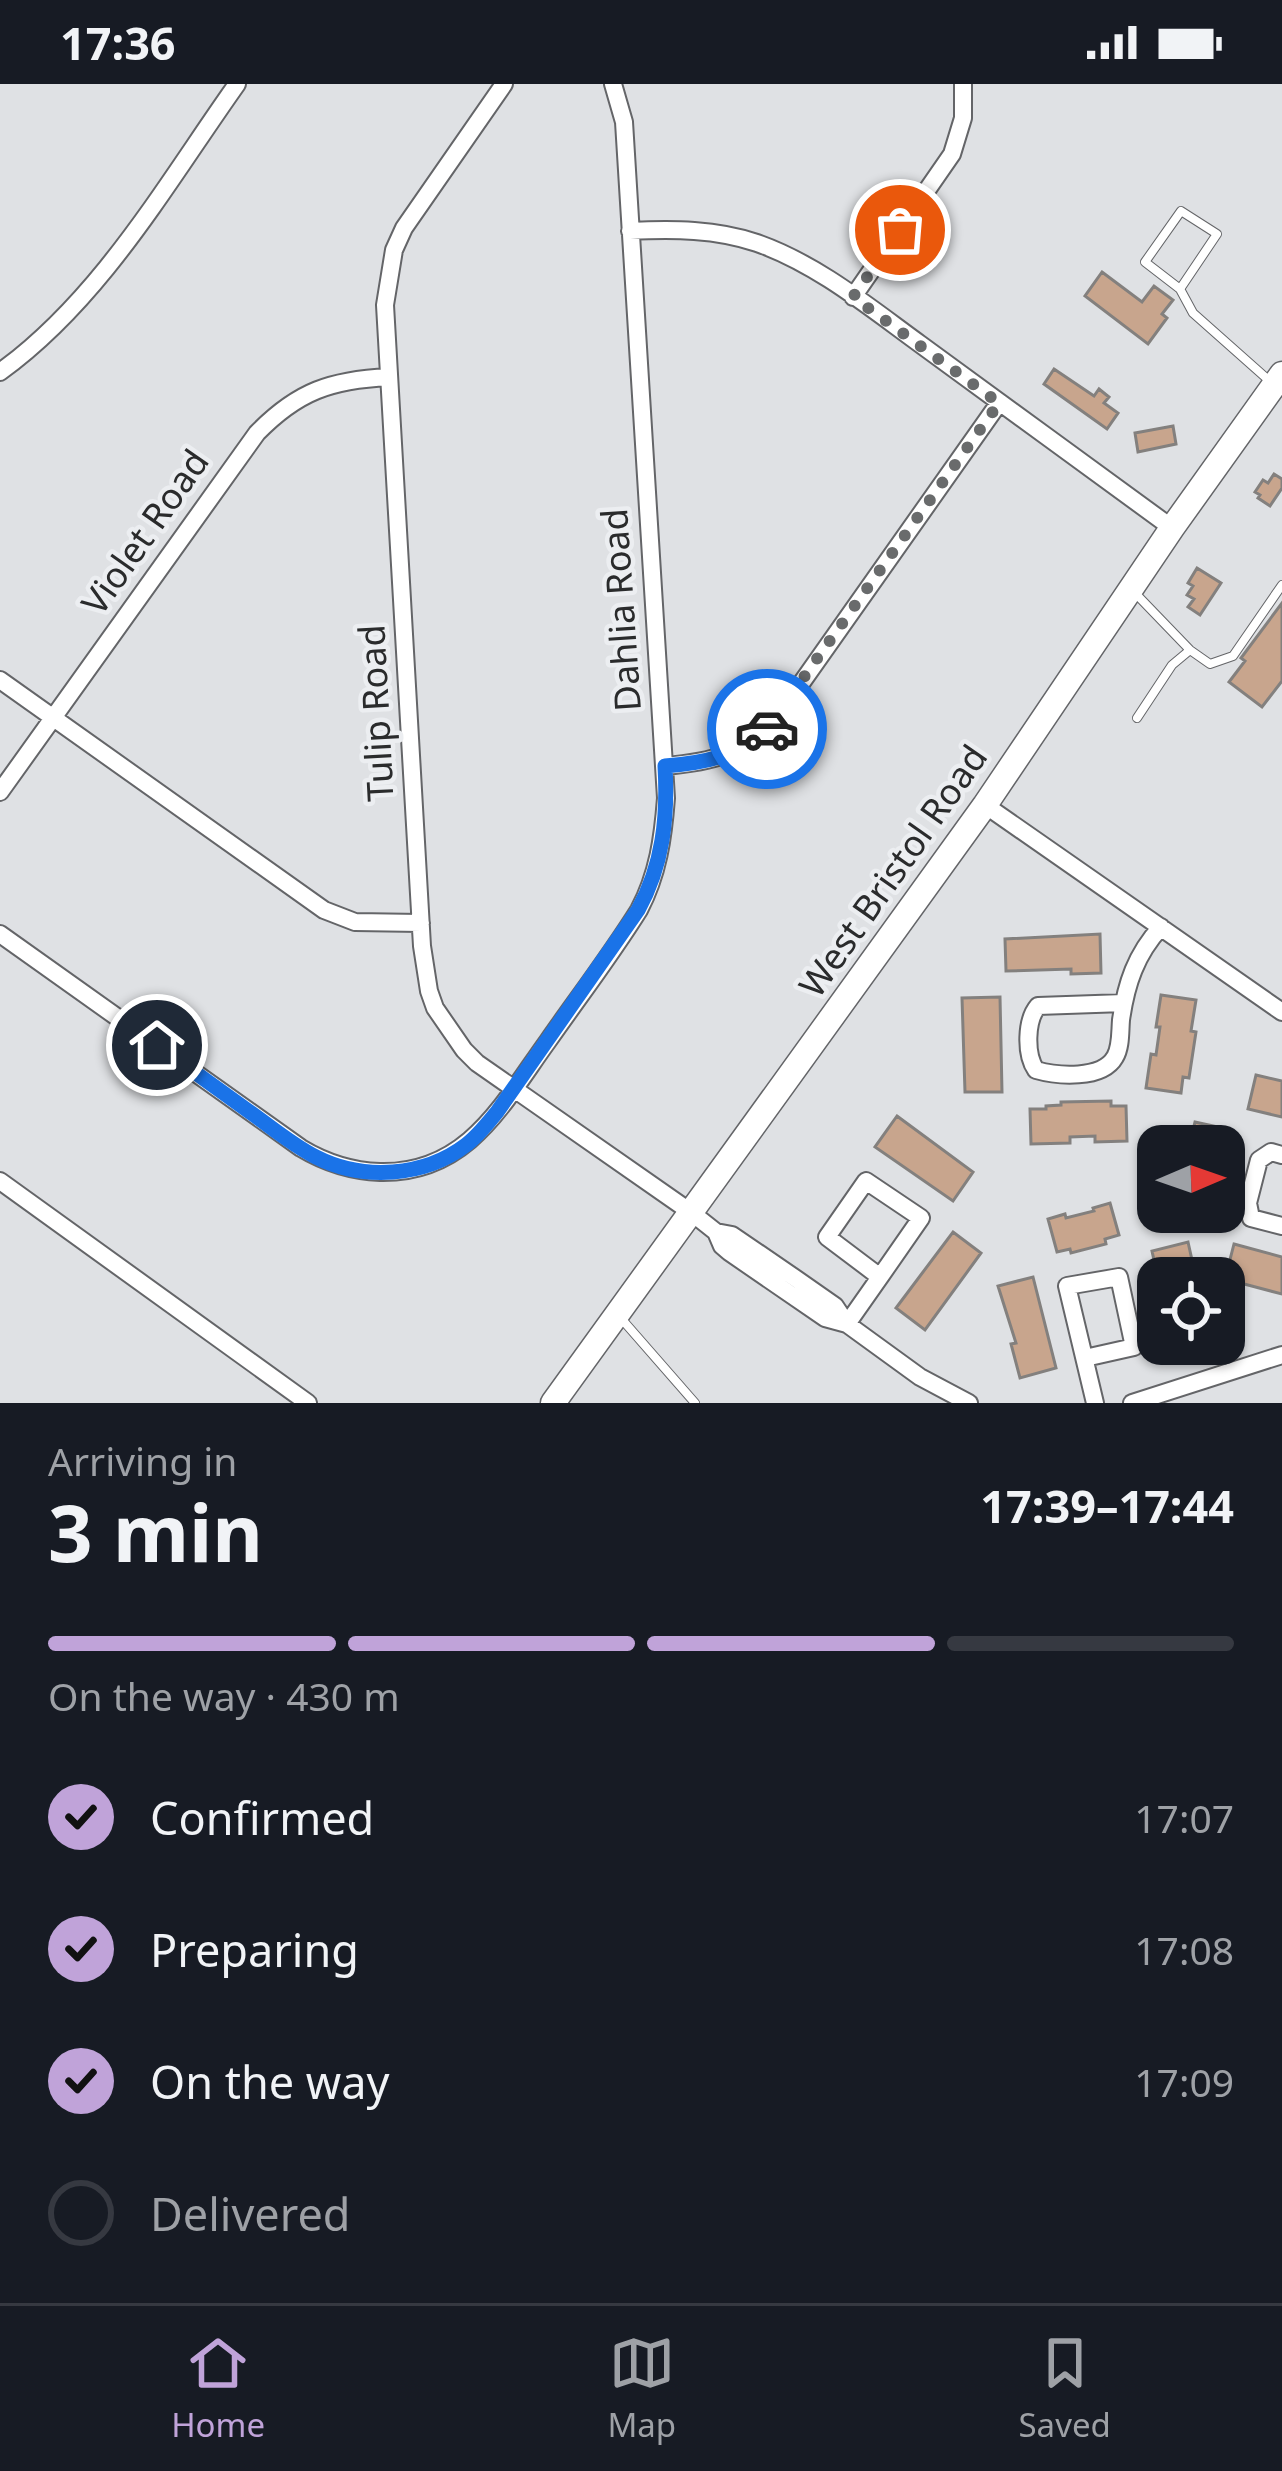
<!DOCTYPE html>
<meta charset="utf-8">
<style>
body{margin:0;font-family:"Noto Sans",sans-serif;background:#242831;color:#f1f3f6;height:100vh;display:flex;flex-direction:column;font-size:45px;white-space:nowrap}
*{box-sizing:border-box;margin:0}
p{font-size:39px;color:#9ea1a6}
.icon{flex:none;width:66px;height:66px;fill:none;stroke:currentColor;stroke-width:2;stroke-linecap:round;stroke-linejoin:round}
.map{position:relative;height:1319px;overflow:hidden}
.drawer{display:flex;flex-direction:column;background:#171b24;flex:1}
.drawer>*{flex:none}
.needle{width:78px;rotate:88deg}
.tools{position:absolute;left:1137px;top:1041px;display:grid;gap:24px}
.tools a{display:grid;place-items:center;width:108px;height:108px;border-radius:24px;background:#171b24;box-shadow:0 3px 9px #0004;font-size:60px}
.pin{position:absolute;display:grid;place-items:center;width:102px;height:102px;color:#fff;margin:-51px;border:6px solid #fff;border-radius:50%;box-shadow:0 3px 12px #0007}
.courier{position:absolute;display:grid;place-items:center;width:120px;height:120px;margin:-60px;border:9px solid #1a73e8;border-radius:50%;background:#fff;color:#222;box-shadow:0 3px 15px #0007}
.head em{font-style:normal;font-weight:700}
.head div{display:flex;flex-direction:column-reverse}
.head{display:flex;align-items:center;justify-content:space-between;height:204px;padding:0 48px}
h1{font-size:78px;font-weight:700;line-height:90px}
.bar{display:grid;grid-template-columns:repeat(4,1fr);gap:18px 12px;align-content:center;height:144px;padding:0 48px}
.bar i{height:15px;border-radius:9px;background:#363941}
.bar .current{background:#c0a3d9}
.bar p{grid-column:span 4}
ol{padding:0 48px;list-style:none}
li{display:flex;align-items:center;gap:36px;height:132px}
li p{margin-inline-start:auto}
li .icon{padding:12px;border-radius:50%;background:#c0a3d9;color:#111;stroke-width:4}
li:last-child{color:#9ea1a6}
li i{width:66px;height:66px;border:6px solid #363941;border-radius:50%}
.status{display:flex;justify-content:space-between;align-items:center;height:84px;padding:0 60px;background:#171b24;direction:ltr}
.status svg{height:33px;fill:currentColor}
.tabs{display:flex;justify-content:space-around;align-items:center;height:168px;border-top:3px solid #363941;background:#171b24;font-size:33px;color:#9ea1a6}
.tabs a{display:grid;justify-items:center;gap:6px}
.tabs .current{color:#c0a3d9}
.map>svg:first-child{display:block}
</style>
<div class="status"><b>17:36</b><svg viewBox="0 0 49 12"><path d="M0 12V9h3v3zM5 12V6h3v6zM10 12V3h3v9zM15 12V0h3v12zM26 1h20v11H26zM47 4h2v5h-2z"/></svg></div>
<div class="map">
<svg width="1282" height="1319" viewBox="0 0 1282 1319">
<rect width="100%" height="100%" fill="#dfe1e4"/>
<path fill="#c8a58d" stroke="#83807e" stroke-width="3" d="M1102 188 1142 218 1154 202 1173 216 1162 230 1167 234 1148 260 1085 212Z
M1054 285 1094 312 1099 305 1109 313 1104 319 1118 329 1107 345 1044 300Z
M1173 342 1176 360 1138 368 1135 349Z
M1274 390 1282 395V404L1270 422 1258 414 1260 411 1255 408 1263 396 1268 399Z
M1197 484 1221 499 1200 531 1188 523 1194 515 1187 511 1193 502 1188 499Z
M1282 519V597L1262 623 1229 598 1245 577 1241 574Z
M1100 850 1101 889 1071 890V885L1006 887 1005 855Z
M1161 911 1196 916 1191 947 1196 948 1189 994 1183 993 1181 1009 1146 1004 1151 970 1156 971 1160 943H1156Z
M1000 913 1002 1008H965L962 914Z
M1256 991 1282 997V1033L1248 1025Z
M1111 1017V1022H1126L1127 1057 1095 1058V1052L1070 1053V1059L1031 1060 1030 1025H1046V1022L1061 1021V1018Z
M897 1032 973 1088 953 1117 875 1063Z
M1195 1038 1231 1046 1227 1062H1189Z
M1110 1119 1119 1151 1105 1155 1106 1160 1071 1169 1070 1165 1057 1168 1048 1135 1065 1130 1066 1134 1094 1127 1093 1124Z
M953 1148 981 1169 925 1246 896 1224Z
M1188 1158 1196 1194H1158L1152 1167Z
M1234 1160 1282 1173V1210L1225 1195Z
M1033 1193 1056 1284 1020 1294 1011 1260 1016 1259 998 1202Z"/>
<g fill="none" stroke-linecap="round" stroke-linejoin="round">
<defs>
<path id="service" d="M1180 205 1145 178 1181 127 1217 150 1180 205 1193 229 1273 300
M1136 510 1190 566 1210 580 1233 572 1282 501
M1137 634 1172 581 1190 566
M619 1232 695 1319"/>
<path id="minor" d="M504 0 404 144 394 166 385 221 422 862 429 907 435 924 464 966 477 979 692 1129 716 1148 722 1162 729 1168 825 1234 847 1240 920 1293 969 1319
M630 147C673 145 716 145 757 159 817 180 869 223 920 260 1004 321 1088 383 1172 444
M853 213 952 70 963 34V0
M0 288C101 215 166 100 237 0
M0 596 324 826 355 838 421 839
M665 682C712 678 742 671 776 635L999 319
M0 708 257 349C298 307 331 296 389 293
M985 721 1282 928
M0 850 301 1064C326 1079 351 1087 380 1088 468 1090 503 1019 548 957 578 914 611 871 639 826 658 790 663 754 666 714L624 38 613 0
M1124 919 1038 922C1026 936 1025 970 1036 986 1057 992 1102 996 1115 973 1121 963 1120 948 1121 936 1126 900 1136 870 1161 843
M1282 1071 1271 1068 1259 1076 1248 1119 1251 1134 1282 1142
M0 1097 308 1319
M866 1097 921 1134 880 1193 827 1153Z
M716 1148 732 1151 795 1194 835 1222 847 1240
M847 1240 880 1193
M1085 1274 1134 1263 1119 1193 1067 1202 1095 1319
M1132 1319 1282 1271"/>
<path id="secondary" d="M553 1319 985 721 1172 444 1282 290"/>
</defs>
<use href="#service" stroke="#646568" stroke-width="10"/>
<use href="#minor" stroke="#646568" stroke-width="20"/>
<use href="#secondary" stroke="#646568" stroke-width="27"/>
<use href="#service" stroke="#fff" stroke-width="8"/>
<use href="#minor" stroke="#fff" stroke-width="16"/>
<use href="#secondary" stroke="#fff" stroke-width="24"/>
</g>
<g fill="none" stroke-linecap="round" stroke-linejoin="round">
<path stroke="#696b6c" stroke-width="12" stroke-dasharray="0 21.6" d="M767 645 999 319 853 213 900 146"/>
<path stroke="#1a73e8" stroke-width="15" d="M157 961C187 983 217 1004 247 1026 270 1042 292 1061 316 1073 363 1097 424 1093 466 1061 478 1052 488 1039 497 1028L638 826C663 781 668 733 665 682 703 679 738 673 767 645"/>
</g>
<g text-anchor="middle" stroke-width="9" stroke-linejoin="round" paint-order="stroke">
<g font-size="36" fill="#2a2b2c" stroke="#eceef1">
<text transform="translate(145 448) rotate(-55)" y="13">Violet Road</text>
<text transform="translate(621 526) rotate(-94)" y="13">Dahlia Road</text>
<text transform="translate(376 629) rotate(-93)" y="13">Tulip Road</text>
<text transform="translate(893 787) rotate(-55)" y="13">West Bristol Road</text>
</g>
</g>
</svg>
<div class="tools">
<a><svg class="needle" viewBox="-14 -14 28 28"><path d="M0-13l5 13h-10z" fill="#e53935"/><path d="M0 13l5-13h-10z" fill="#9ea1a6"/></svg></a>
<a><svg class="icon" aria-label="locate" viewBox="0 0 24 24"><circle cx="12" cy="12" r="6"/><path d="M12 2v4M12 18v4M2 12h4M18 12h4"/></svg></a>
</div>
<div class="pin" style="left:900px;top:146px;background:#ea580c"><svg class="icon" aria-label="bag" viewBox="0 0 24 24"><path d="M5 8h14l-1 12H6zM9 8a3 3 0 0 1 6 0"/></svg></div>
<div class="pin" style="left:157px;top:961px;background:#1f2937"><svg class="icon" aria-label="home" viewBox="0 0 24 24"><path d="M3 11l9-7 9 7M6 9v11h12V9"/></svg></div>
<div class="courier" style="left:767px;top:645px"><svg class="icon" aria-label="car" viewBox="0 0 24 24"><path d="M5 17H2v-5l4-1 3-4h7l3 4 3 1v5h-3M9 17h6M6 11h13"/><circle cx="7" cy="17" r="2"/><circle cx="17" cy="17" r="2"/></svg></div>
</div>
<section class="drawer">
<div class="head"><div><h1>3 min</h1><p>Arriving in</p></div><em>17:39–17:44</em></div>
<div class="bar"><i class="current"></i><i class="current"></i><i class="current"></i><i></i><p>On the way · 430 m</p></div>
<ol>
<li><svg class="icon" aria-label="check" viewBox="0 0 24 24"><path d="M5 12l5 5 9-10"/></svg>Confirmed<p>17:07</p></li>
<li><svg class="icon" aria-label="check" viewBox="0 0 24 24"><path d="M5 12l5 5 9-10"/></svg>Preparing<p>17:08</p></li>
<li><svg class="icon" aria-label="check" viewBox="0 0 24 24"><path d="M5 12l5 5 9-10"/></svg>On the way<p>17:09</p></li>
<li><i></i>Delivered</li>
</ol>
</section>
<nav class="tabs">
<a class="current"><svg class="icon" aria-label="home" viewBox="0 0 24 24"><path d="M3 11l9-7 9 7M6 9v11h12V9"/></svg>Home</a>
<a><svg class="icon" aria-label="map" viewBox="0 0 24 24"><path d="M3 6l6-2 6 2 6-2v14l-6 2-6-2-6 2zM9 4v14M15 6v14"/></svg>Map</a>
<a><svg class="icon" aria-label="saved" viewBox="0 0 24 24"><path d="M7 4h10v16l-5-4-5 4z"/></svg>Saved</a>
</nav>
